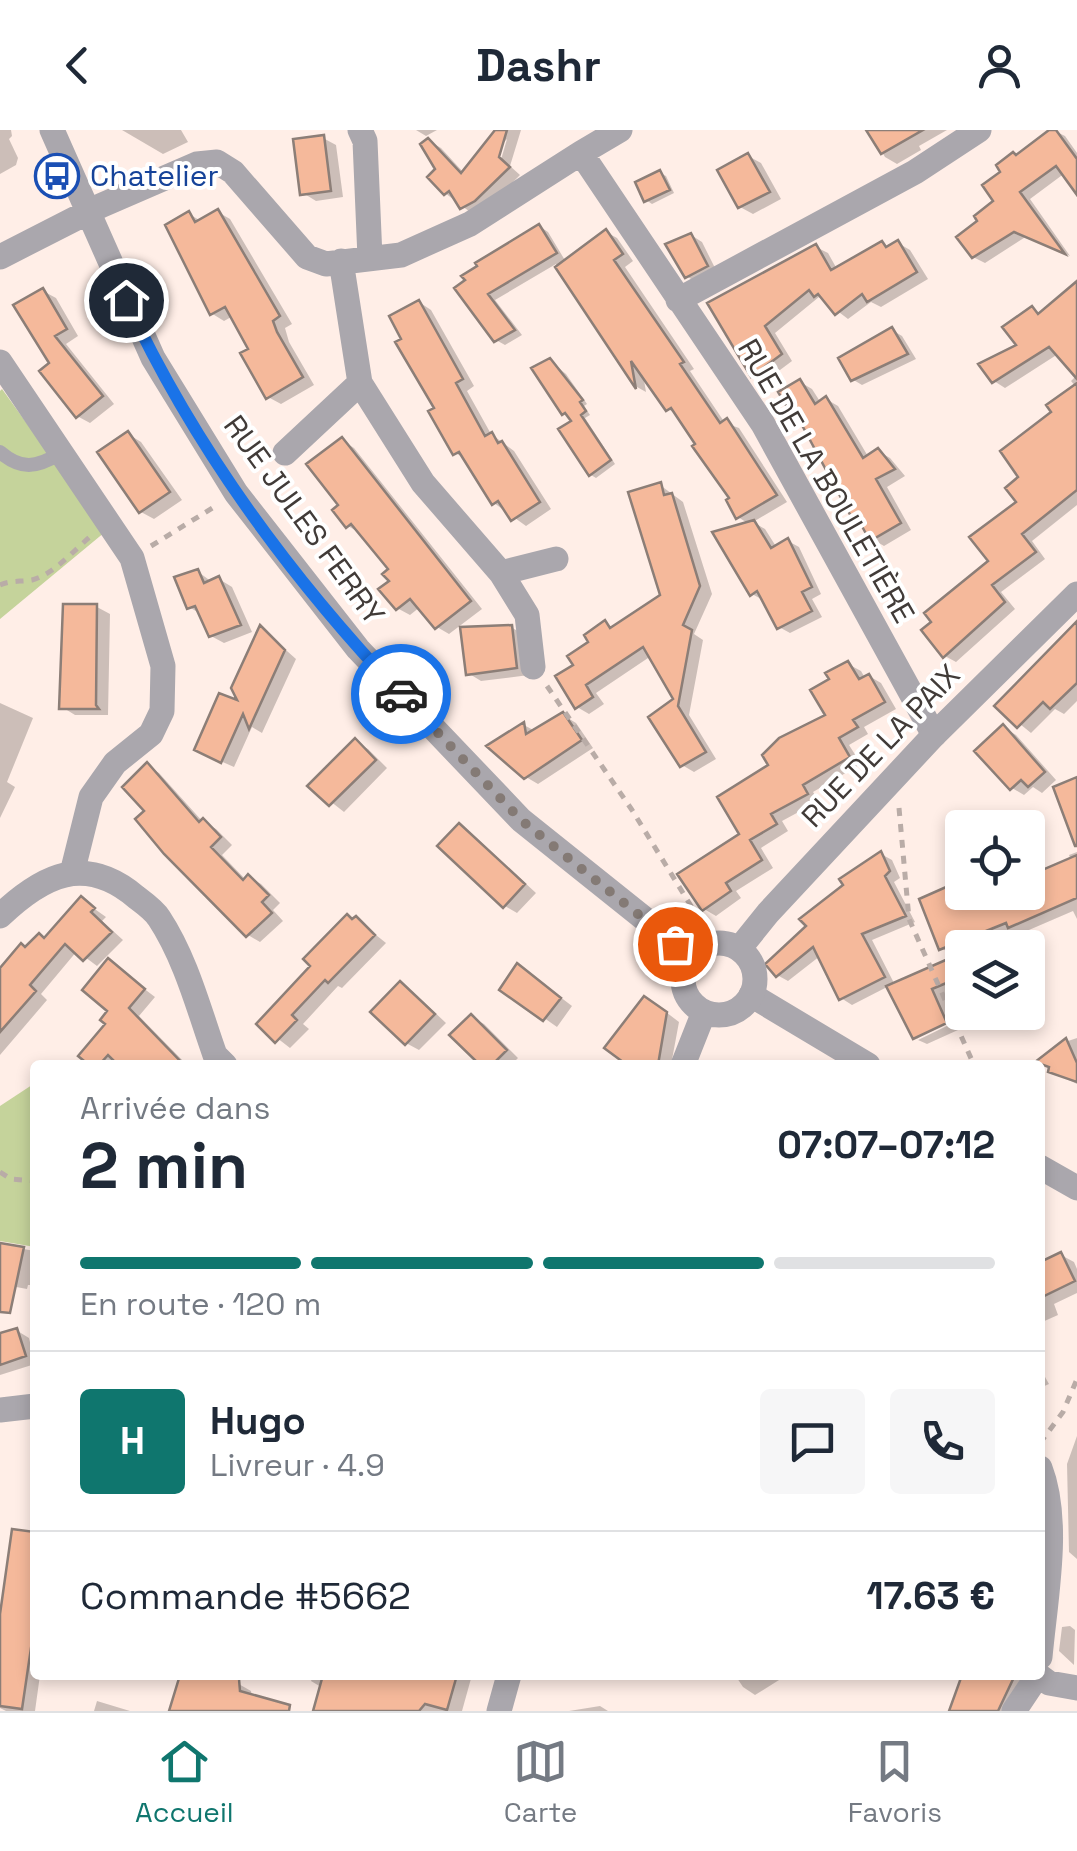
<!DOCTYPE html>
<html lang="fr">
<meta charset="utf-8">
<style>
body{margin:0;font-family:"Space Grotesk",sans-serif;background:#f6f6f7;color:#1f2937;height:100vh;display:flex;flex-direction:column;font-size:38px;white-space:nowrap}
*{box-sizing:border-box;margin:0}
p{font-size:32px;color:#747a83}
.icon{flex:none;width:55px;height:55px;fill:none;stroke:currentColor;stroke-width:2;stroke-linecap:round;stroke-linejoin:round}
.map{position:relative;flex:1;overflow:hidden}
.drawer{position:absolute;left:30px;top:930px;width:1015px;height:620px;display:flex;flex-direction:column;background:#fff;border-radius:10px;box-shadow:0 5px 15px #0003}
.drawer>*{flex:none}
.tools{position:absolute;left:945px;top:680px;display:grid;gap:20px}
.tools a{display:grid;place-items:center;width:100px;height:100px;border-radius:10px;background:#fff;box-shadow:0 5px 15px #0003;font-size:50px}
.pin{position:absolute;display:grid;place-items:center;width:85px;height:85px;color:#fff;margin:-42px;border:5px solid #fff;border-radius:50%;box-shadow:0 2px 10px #0007}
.courier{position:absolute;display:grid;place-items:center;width:100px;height:100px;margin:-50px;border:8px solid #1a73e8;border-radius:50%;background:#fff;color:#222;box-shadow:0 2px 12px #0007}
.summary em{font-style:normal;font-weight:600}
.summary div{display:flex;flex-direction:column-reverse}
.summary{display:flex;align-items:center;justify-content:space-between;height:170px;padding:0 50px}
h1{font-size:65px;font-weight:600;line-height:75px}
.bar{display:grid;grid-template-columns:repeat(4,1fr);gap:15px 10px;align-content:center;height:120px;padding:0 50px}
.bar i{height:12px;border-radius:8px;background:#e0e1e3}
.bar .active{background:#0f766e}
.bar p{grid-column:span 4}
.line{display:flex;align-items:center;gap:25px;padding:0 50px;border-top:2px solid #e0e1e3}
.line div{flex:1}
.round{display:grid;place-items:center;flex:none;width:105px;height:105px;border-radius:10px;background:#f6f6f7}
header{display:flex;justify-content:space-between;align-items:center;height:130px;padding:0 50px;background:#fff;font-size:45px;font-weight:600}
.tab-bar{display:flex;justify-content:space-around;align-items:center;height:140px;border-top:2px solid #e0e1e3;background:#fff;font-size:28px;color:#747a83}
.tab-bar a{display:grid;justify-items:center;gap:5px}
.tab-bar .active{color:#0f766e}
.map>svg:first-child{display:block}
</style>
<header><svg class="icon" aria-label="back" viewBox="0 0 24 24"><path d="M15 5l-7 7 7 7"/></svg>Dashr<svg class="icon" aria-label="person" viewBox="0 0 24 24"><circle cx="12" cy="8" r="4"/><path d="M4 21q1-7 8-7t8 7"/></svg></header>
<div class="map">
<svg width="1077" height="1581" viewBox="0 0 1077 1581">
<rect width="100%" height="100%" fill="#ffeee7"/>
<path fill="#c5d39b" d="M2 259 105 402 0 489V261Z
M35 953V1117L0 1111V976Z"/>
<path fill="#0003" fill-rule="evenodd" d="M0 0H11L12 6 9 9 18 28 16 35 0 44Z
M122 0H181L188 12 163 24Z
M416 0H437L426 6Z
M499 0H521L510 36 520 45 488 77 474 85 445 63 429 11 441 18 464 43ZM507 9 498 40 500 16Z
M869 0H947L919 16 921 20 897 34 885 27Z
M1053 0 1065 6 1077 23V60L1065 43 1030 69 1070 126 1027 106 985 133 973 127 981 91 996 72 1003 43 1016 27Z
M323 8 336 15 343 67 316 71 303 63Z
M748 26 761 33 781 69 753 84 740 77Z
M660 43 666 46 674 63 652 74 646 70Z
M218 82 230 89 292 194 285 198 289 212 314 255 281 274 268 267 251 220 233 186 224 191 211 183 189 84 201 91Z
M539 96 548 102 566 132 606 102 617 108 633 131 625 137 694 239 690 241 725 293 739 298 787 372 753 392 765 399 777 418 788 411 799 417 821 464 812 469 822 487 790 503 779 497 763 470 752 464 749 394 738 387 732 369 699 315 680 286 668 279 643 244 646 262 637 257 556 134 495 170 522 205 505 215 496 210 458 159Z
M691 105 702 112 717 142 698 153 686 146Z
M898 113 910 120 928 149 881 177 871 172 848 189 819 167 775 203 792 231 764 252 753 245 710 174 816 117 828 123 837 139 882 114 890 118Z
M1077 150V375L1032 411 1045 429 1001 462 1015 479 956 532 945 526 1019 372 1021 348 1054 282 1076 257 1071 251 1077 245 1058 224 1005 258 994 251 1020 216 1032 179 1042 184Z
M43 161 56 168 78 206 66 214 114 274 90 293 77 286 52 234Z
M419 172 431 180 474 256 467 261 491 304 514 321 551 379 526 396 494 373 467 329 455 323 404 210Z
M892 200 902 206 916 229 862 255 852 249Z
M550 231 566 244 587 274 584 276 590 285 585 288 615 334 596 348 591 345 574 292 564 283Z
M800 252 812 259 821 273 826 269 838 276 869 328 878 321 890 328 905 346 887 357 911 400 884 416 872 409 801 289 794 285Z
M128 304 141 312 182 370 154 389 141 382 100 323Z
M342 310 354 318 482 479 449 504 437 497 420 477 410 485 397 478 391 440 360 403 348 396 341 375Z
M660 355 683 372 712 464 694 504 703 510 689 585 716 629 694 642 682 635 676 570 651 526 596 563 604 574 589 584 577 577 576 535 605 493 614 498 663 467Z
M197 441 212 452 219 449 232 457 252 502 224 513 211 506 201 484 189 477Z
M97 477 110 484 108 585H75L62 577Z
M1077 496V571L1064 584 1055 579 1031 603 998 576Z
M511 497 524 505 529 545 481 551 468 543Z
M261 498 296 529 262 603 252 597 234 637 209 626 242 575Z
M848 534 861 541 865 548 869 546 881 553 896 579 864 597 868 604 849 615 861 634 813 662 819 671 782 691 788 701 761 718 773 738 736 761 741 768 716 786 704 779 742 705 771 636 828 586 832 550Z
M0 573 33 588 7 652 15 657 0 688Z
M563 585 576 593 593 618 538 654 526 647 524 595 535 601Z
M1003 597 1016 605 1056 650 1042 663 1033 657 1024 665 1012 658Z
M355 612 368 619 387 638 344 682 311 656Z
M147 636 159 643 203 692 216 699 232 715 222 725 246 750 249 747 261 754 280 773 273 780 283 791 260 812 248 805 148 681Z
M459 696 472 704 536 763 517 783 505 776Z
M1077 722V789L1073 781 1022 803 1017 800 972 818H962V821L953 825 941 818 922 770 962 753V762H1028V749L1071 730 1069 725Z
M881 724 892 730 900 748 894 752 915 792 872 810 895 855 948 832 960 839 962 845V858L943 866 953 888 918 904V909L889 856 852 875 841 868 820 826 788 851 777 845Z
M82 770 106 787 102 791 123 810 97 836 77 821 41 864 47 870 0 925V842L27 819 45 810Z
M356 789 386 813 342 858 338 856 303 894 309 899 290 918 259 894Z
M109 832 155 867 139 886 187 935H121L119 932 93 935 109 894Z
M530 844 572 876 557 897 503 859Z
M400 855 413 862 446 893 419 920 406 913Z
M658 876 679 892 671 935H631Z
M471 887 484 894 518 928 511 935H484Z
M955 892 958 900 927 914 918 910Z
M1077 908V954L1051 941 1052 938 1040 932 1065 912Z
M0 1115 35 1121V1155H28L27 1159 0 1154Z
M1061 1125 1074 1132 1077 1139V1163L1054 1174 1058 1185 1040 1193V1135Z
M16 1200 29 1208 35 1234 0 1245V1205Z
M1040 1238 1049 1254 1040 1258Z
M1077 1306V1429L1069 1422 1067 1334Z
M35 1405V1545H40L35 1581H6L0 1578V1500Z
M1070 1496 1075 1500 1074 1535 1059 1521 1062 1497Z
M182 1545 237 1553 251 1561 252 1567 280 1581H172Z
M313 1545H472L462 1581H315L321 1557 311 1551Z
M735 1545H787L755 1565 743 1557Z
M967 1545H1030L1012 1581H953Z
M97 1571 130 1581H94Z
M600 1576 608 1581H569Z"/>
<path fill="#f5b99b" stroke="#8c7e77" stroke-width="2.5" d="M495 0H507L499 27 510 37 475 71 460 79 449 61 444 65 427 47 435 39 420 14 428 8 461 43Z
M866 0H923L881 24Z
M1049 0H1056L1077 29V65L1056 36 1020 62 1065 124 1014 102 972 128 956 107 977 91 974 86 993 71 982 55 1000 42 996 35 1013 22 1016 25Z
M324 5 331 61 300 65 293 9Z
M748 23 770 62 738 78 717 40Z
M660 40 670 60 644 72 635 52Z
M218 79 280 186 273 191 277 202 303 247 266 269 240 223 248 219 225 177 210 185 165 95 189 81 195 92Z
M539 94 557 123 488 164 515 200 494 212 454 158 465 150 461 146 477 136 475 133Z
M606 99 623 124 614 130 684 232 680 234 720 293 727 288 777 365 736 389 726 370 729 368 692 316 695 314 671 278 666 281 631 231 636 259 555 137Z
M691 103 708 136 685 148 665 114Z
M898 110 917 142 867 172 862 164 835 185 818 164 814 167 809 160 765 196 782 224 751 247 707 173 816 114 831 140 882 111 886 117Z
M1077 151V249L1049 217 992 253 978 234 1016 215 1002 197 1032 176 1038 184Z
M43 158 67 199 55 206 103 266 76 288 39 241 49 233 13 175Z
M419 170 463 249 456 253 485 306 492 302 498 313 502 311 540 372 511 391 498 371 492 375 459 322 453 325 428 281 434 278 395 212 401 209 389 186Z
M892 197 908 224 851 251 838 228Z
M550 228 583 270 580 272 586 281 581 285 611 330 589 346 558 299 571 291 565 283 562 285 531 238Z
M800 249 815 274 826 266 863 328 878 318 895 339 876 349 901 393 870 411 858 389 854 392 796 284 793 287 778 262Z
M1077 253V360L1022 404 1036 422 992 455 1005 472 943 528 921 500 931 492 924 483 988 431 969 407 1016 372 1005 358 1018 347 1000 321 1051 282 1046 275Z
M128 301 170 362 139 383 97 322Z
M342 307 471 471 435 499 410 469 396 480 378 459 389 451 382 444 388 439 351 394 346 398 332 380 338 375 306 334Z
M661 352 664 365 672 363 700 456 683 495 692 500 678 576 706 622 680 637 648 587 673 569 643 517 586 555 593 567 575 579 555 546 573 535 567 526 588 512 584 505 605 490 610 498 660 465 628 362Z
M754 390 771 418 788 408 812 457 802 462 812 481 777 499 757 461 750 466 712 402Z
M198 439 204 453 219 446 241 495 209 507 195 476 187 479 174 447Z
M63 474H97L96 575 99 579H59Z
M1077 491V553L1050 579 1043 572 1017 598 994 576Z
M260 495 285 520 249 599 243 584 221 633 194 620 219 563 237 570 231 558Z
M512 495 517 538 466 545 460 497Z
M848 531 859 549 869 544 885 572 853 590 858 597 839 608 850 627 803 655 808 664 771 684 777 694 750 710 762 730 726 753 731 761 702 781 677 744 739 704 717 667 768 635 762 625 779 608 825 585 810 560 829 549 825 543Z
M563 582 582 610 524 649 486 616 524 592 526 604Z
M1003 594 1045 642 1028 657 1021 650 1010 660 974 621Z
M355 608 376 630 329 676 307 656Z
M147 632 199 692 203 688 221 707 211 717 243 750 248 744 269 765 262 772 272 783 246 807 164 724 135 689 144 681 122 657Z
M1077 647V716H1075L1053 657Z
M459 693 525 754 503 778 437 716Z
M881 721 890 741 885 746 906 786 862 804 885 847 839 870 813 817 776 847 765 834 806 796 799 789 843 755 839 749Z
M1077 725V768L1008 798 1006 793 939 820 919 769 962 750V762H1028V746Z
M81 766 95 778 91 782 112 802 83 831 65 814 30 855 36 861 0 902V838L21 813 25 817 39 803 44 808Z
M347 784 352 789 356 786 375 805 328 853 325 850 292 885 297 890 275 913 256 894 310 836 303 829Z
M108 828 145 859 129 878 184 935H118L108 925 99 935H89L78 926 105 894 100 890 107 881 82 860Z
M948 829 956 849 932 859 947 893 913 909 886 856Z
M517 833 561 868 543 891 499 860Z
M400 851 435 884 405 915 370 882Z
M644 866 667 882 658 935H627L604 918Z
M471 884 507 920 492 935H480L449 905Z
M1066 908 1077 933V952L1048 942 1049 937 1035 932Z
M0 1113 24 1117 10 1183 0 1182Z
M1061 1122 1075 1151 1040 1168V1132Z
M17 1198 26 1226 0 1235V1203Z
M12 1399 35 1402V1491L22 1579 0 1576V1484Z
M180 1545H226L239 1549 240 1561 290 1575 289 1581H169Z
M323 1545H457L447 1580 425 1574 419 1581H313Z
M962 1545H1015L998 1581H949Z"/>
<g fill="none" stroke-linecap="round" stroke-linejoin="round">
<path stroke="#b9aca7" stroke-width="5" stroke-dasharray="8 8" stroke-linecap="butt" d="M151 416 214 377
M0 455C11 450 20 452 32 450 54 444 73 421 91 406
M547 556 632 680 710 807
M899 678 909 789 974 935
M0 1042 11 1049 35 1051
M1040 1313 1063 1282 1077 1249"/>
<path stroke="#aaa7ad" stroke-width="14" d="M0 322C21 340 36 338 59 324"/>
<path stroke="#aaa7ad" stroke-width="25" d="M52 0 153 228 236 363 358 519 521 690 691 826
M360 0 365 11 370 128
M620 0 581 23 763 294 934 605
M0 127 100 76 197 34 217 32 233 42 307 127 326 134 401 125 470 94 581 23
M341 131 360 253 423 353 501 443 556 429
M678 170 915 42 979 0
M0 232 132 428 163 536 162 581 151 604 115 633 91 667 72 743
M285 323 360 253
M501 443 527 485 533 537
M0 786C43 745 85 724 136 767 144 773 154 780 159 788 186 829 199 880 215 925L225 935
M751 865 868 935
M1040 1037 1077 1058
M0 1280 35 1276
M1040 1338C1061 1392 1045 1470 1040 1527
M1038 1545 1049 1553 1077 1558
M1014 1581 1038 1545"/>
<path stroke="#aaa7ad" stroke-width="25" d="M683 849a36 36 0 1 1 72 0a36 36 0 1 1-72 0Z
M739 819 768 783 934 605 1077 464
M683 935 704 882
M499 1581 509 1545"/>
</g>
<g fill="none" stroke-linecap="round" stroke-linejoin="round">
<path stroke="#847a75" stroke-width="10" stroke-dasharray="0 18" d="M401 564 521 690 675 814"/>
<path stroke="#1a73e8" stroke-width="12" d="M126 170C193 315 291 448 401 564"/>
</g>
<defs>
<symbol id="bus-ring" viewBox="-11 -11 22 22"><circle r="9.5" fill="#fff" stroke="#1a4fb4" stroke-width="1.5"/><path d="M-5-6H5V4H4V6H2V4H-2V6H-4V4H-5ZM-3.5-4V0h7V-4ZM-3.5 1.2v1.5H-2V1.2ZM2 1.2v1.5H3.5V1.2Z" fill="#1a4fb4"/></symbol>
</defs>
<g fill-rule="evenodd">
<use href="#bus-ring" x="32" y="21" width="50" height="50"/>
</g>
<g text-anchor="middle" stroke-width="8" stroke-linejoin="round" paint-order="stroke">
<g font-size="30" fill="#164399" stroke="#fff" text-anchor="start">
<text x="90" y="56">Chatelier</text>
</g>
<g font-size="30" fill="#413b38" stroke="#fff">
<text transform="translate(826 351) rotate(60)" y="10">RUE DE LA BOULETIÈRE</text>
<text transform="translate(304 390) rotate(54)" y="10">RUE JULES FERRY</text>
<text transform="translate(881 616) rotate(-46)" y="10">RUE DE LA PAIX</text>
</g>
</g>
</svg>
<div class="tools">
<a><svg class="icon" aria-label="locate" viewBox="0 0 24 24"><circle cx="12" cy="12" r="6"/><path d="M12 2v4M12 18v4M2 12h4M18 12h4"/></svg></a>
<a><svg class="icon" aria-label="layers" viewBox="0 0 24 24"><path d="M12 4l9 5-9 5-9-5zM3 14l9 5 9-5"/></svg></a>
</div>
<div class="pin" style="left:675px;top:814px;background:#ea580c"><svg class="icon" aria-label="bag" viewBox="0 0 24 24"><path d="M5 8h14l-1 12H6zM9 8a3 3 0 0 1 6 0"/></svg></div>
<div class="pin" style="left:126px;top:170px;background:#1f2937"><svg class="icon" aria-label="home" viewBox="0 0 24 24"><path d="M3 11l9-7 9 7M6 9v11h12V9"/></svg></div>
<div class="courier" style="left:401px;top:564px"><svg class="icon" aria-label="car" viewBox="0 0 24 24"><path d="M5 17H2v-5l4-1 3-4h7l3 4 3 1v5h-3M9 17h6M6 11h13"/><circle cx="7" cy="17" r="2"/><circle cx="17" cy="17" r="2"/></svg></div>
<section class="drawer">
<div class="summary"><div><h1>2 min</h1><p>Arrivée dans</p></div><em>07:07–07:12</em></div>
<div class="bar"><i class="active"></i><i class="active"></i><i class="active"></i><i></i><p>En route · 120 m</p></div>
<div class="line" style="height:180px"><b class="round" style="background:#0f766e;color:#fff">H</b><div><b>Hugo</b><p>Livreur · 4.9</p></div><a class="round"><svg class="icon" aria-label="chat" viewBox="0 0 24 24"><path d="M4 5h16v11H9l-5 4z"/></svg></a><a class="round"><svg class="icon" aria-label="phone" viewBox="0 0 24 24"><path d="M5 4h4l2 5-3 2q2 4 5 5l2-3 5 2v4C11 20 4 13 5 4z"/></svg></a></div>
<div class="line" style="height:130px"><div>Commande #5662</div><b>17.63 €</b></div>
</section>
</div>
<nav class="tab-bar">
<a class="active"><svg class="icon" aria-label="home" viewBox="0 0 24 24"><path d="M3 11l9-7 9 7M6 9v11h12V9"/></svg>Accueil</a>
<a><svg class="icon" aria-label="map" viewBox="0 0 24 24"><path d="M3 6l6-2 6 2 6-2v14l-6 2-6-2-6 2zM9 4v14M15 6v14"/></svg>Carte</a>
<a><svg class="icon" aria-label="saved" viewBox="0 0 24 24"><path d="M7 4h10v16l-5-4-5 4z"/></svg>Favoris</a>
</nav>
